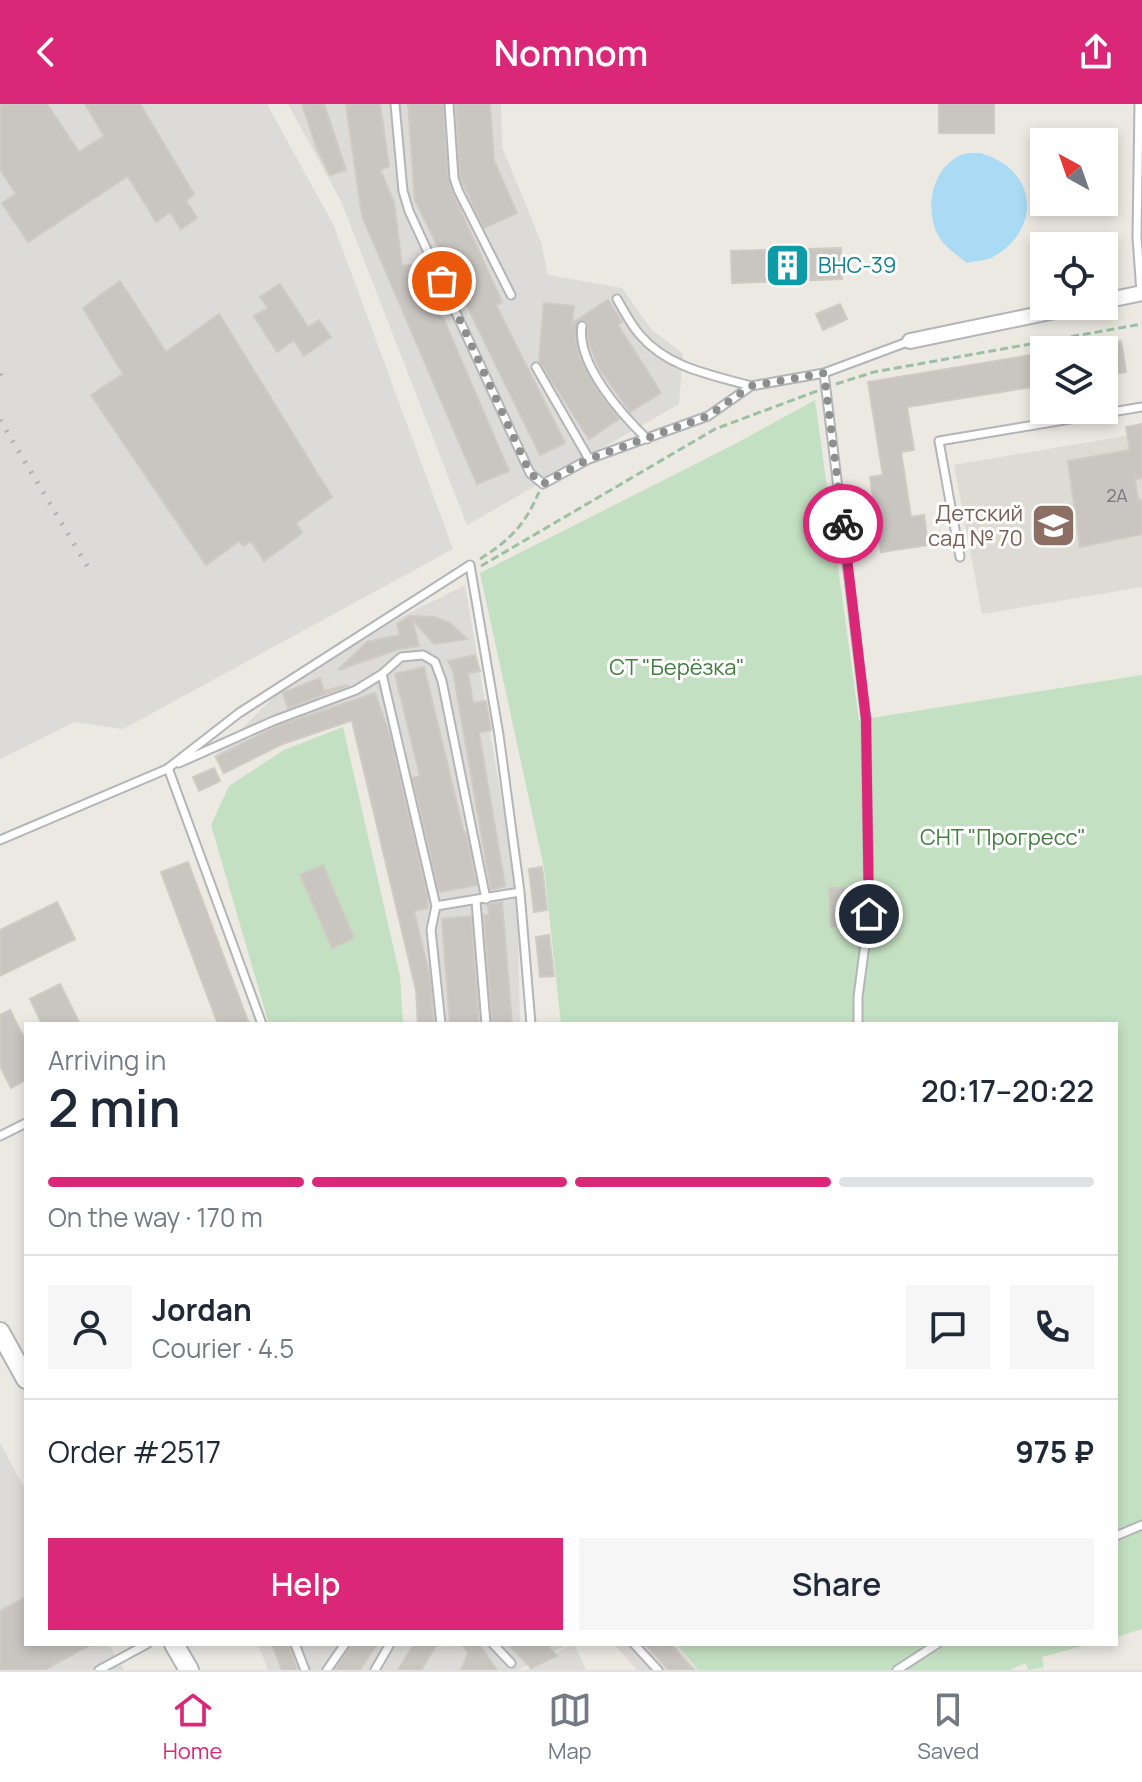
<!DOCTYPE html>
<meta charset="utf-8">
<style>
body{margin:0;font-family:Manrope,sans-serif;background:#f6f6f7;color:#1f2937;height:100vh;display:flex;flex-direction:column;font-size:30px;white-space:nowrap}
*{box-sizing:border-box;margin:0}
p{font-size:26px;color:#747a83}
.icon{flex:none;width:44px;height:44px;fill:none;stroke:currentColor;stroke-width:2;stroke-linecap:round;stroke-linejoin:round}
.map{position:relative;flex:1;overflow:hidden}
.side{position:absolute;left:24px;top:918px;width:1094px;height:624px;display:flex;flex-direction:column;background:#fff;border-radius:0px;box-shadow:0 4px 12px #0003}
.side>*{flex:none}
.needle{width:52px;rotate:320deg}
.controls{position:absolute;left:1030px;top:24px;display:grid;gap:16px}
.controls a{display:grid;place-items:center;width:88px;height:88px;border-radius:0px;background:#fff;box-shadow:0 4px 12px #0003;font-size:40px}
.pin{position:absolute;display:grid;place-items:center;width:68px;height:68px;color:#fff;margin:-34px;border:4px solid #fff;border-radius:50%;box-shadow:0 2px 8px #0007}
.courier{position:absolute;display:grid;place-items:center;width:80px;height:80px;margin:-40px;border:6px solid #db2777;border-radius:50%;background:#fff;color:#222;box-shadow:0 2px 10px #0007}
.overview em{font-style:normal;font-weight:600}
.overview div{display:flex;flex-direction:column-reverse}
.overview{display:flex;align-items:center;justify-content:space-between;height:136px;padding:0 24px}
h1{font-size:52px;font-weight:600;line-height:60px}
.bar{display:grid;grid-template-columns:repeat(4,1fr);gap:12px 8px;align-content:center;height:96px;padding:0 24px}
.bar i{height:10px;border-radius:6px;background:#e0e1e3}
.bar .active{background:#db2777}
.bar p{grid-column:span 4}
.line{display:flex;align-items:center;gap:20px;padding:0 24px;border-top:2px solid #e0e1e3}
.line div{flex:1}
.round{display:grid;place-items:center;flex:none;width:84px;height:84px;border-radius:0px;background:#f6f6f7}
.action{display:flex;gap:16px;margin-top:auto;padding:16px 24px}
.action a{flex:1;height:92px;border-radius:0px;background:#db2777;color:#fff;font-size:32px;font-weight:600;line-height:92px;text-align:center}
.action a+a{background:#f6f6f7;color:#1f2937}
header{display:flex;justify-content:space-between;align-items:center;height:104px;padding:0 24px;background:#db2777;color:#fff;font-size:36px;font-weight:600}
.tab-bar{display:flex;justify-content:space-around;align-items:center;height:112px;border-top:2px solid #e0e1e3;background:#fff;font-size:22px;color:#747a83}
.tab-bar a{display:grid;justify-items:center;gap:4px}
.tab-bar .active{color:#db2777}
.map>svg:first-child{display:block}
</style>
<header><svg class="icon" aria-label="back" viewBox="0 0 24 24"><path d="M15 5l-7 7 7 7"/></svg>Nomnom<svg class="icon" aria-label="share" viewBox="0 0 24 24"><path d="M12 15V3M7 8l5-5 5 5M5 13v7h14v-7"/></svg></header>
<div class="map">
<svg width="1142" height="1566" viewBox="0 0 1142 1566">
<rect width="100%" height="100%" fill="#ebe9e2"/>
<path fill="#dddbd7" d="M0 0H267L334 122 453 445 123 625 75 618 0 655Z
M288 0H501L502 43 541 138 548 171 622 184 651 225 683 250 679 300 467 421 341 97Z
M465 481 517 787 520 920H417L416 886 351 618 283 641 223 671 214 652 281 586 397 515Z
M0 1339 26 1387V1540H109L124 1566H0Z
M258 1540H569L517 1566H268Z
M574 1540 586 1566H527L556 1552 555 1549Z
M614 1540H674L697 1566H637Z"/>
<path fill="#dedad4" d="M1142 329V483L982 510 954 361Z"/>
<path fill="#c4e0c2" d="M815 296 859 616 1142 571V1525L1116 1533V920H561L544 764 480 469 735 340Z
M343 623 400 872 403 920H269L211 721 229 682 284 646Z
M676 1540H1090L1042 1553 1044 1563 1029 1566 1025 1559 1010 1566H698Z"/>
<path fill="#aadaf4" d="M980 49C1037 64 1044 126 991 154 984 157 974 157 967 159 957 151 945 143 939 133 924 107 931 64 961 51 966 49 975 49 980 49Z"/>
<path fill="#c9c5c1" stroke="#cfcac2" stroke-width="2" d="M0 0H47L79 48 104 32 85 0H140L194 90 186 97 197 114 181 125 170 108 156 118 128 72 28 138 2 99 16 90 0 65Z
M302 0H324L346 66 330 71 317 45Z
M346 0H380L389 62 380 66 394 98 402 162 420 160 509 367 477 380 362 112Z
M408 0H443L448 75 452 88 502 198 496 201 565 339 540 351 415 96Z
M456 0H490L494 57 517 109 484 124 460 73Z
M939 0H994V29H939Z
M841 144 842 175 732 179 731 147Z
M120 177 166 248 219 210 332 393 296 419 302 429 264 457 251 437 243 442 239 437 206 461 91 291 123 270 83 204Z
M280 180 308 223 319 216 331 233 304 252 294 236 277 248 254 212 268 204 260 193Z
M608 196 622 218 618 221 661 289 630 308 599 264 588 236 587 218 578 217 576 236 580 254 597 286 619 315 589 335 539 257 544 199 574 202 572 219Z
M840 200 847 215 823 226 816 210Z
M1121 237 1126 268 1104 272V239Z
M1044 249V281L907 303 914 346 901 348 911 413 924 411 928 441 881 448 870 373 883 371 868 278Z
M1142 320V374L1136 375 1134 369 1138 396H1142V430L1080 443 1068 357 1130 346 1126 323Z
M410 512 435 513 450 519 467 535 434 540 412 515 419 542 399 545 338 566 367 538 400 531 397 520Z
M475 551 480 567 468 569 473 599 486 597 491 626 479 629 505 782 491 786 453 567 448 557Z
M424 563 464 729 466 728 477 781 439 788 413 674 420 672 395 570Z
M320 574 324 587 348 581 288 604 283 589Z
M375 589 390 632 427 791 428 804 414 807 430 874 434 920H418L416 886 352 616 282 640 224 669 216 653 275 623Z
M214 664 220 677 199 687 193 673Z
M188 758 249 920H218L161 768Z
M323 761 354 834 332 844 300 771Z
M542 763 547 806 534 808 529 765Z
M829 784H845V810L848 821 831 823Z
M57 798 75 835 0 872V826Z
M502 798 512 920H492L484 811H489L488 801Z
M471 812 479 920H450L442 815Z
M549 831 554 872 540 873 536 833Z
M60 880 80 920H42L30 895Z
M10 906 26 938V976L11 984 0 962V911Z
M26 1493V1540H92L44 1566H0V1507Z
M272 1540H289L297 1566H282Z
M352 1540H377L360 1566H335Z
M414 1540H437L421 1566H398Z
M462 1540H479L497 1566H461L468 1549Z
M508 1540H546L557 1552 531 1564Z
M645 1540H670L694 1566H669Z"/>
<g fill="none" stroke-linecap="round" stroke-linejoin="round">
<defs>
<path id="service" d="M395 0 403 87 409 107 530 369 543 380 589 355 708 312 751 282 824 269 910 237
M449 0 454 74 458 86 511 191
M1139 0 1137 133 1141 189
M617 195C624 207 631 221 640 231 668 264 712 271 751 282
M582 222C576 259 621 310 647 335
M536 263 589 355
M824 269 866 615 869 810 858 893V920
M960 453 939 337 1142 303
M382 570 436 802
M179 659 273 617 356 586 382 570 401 553 423 551 435 558 442 577 486 795
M168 664 262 920
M0 736 167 665 239 609 470 461 499 631 520 788 531 920
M476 797 486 920
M441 920 431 826 436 802 520 788
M0 1032 26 1019
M1116 1432 1142 1421
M295 1540 305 1566
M493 1540 511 1559
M634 1540 658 1566
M99 1566 147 1540
M327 1566 345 1540
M375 1566 390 1540
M897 1566 937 1540"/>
<path id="minor" d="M1104 197 1142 189
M910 237 1079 202"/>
<path id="secondary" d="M0 1228 26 1275
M174 1540 189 1566"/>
</defs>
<use href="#service" stroke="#b3b5b8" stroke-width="11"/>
<use href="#minor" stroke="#b3b5b8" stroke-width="18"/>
<use href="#secondary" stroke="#b2b5b8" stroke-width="22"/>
<path stroke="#9cc0a3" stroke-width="3" stroke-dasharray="8 4" stroke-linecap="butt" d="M836 280 874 268 1142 220
M480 455C510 436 525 421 539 388
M481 462 715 325 817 287"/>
<use href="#service" stroke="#fff" stroke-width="7"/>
<use href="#minor" stroke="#fff" stroke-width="14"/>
<use href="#secondary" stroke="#fff" stroke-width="18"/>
<path stroke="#b0b1b1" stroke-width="5" stroke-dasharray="2 10" stroke-linecap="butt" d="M0 270 6 280
M0 316 89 465"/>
</g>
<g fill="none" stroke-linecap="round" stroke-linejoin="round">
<path stroke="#8d8f8e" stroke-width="8" stroke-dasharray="0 14.4" d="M442 177 530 369 543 380 589 355 708 312 751 282 824 269 843 420"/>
<path stroke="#db2777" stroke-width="10" d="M843 420 866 615 869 810"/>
</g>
<defs>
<symbol id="building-square" viewBox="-11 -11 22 22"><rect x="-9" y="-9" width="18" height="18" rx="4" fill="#0f9aa8" stroke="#fff"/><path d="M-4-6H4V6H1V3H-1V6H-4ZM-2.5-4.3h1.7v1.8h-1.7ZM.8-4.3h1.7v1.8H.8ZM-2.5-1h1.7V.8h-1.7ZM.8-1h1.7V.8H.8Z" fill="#fff"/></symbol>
<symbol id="school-square" viewBox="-11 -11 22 22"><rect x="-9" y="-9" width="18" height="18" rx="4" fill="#8d6e63" stroke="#fff"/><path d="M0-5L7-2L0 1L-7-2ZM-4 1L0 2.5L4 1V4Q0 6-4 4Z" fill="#fff"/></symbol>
</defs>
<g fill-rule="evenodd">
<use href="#building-square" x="762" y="136" width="51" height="51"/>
<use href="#school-square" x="1028" y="396" width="51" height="51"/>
</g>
<g text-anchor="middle" stroke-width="6" stroke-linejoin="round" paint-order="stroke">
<g font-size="18" fill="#767879">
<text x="1117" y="398">2А</text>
</g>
<g font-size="22" fill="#0d838f" stroke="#fff" text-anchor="start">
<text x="818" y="169">ВНС-39</text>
</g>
<g font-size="22" fill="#785e54" stroke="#fff" text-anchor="end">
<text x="1023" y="417">Детский<tspan x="1023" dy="25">сад № 70</tspan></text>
</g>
<g font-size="22" fill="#407d3e" stroke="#fff">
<text x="677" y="571">СТ "Берёзка"</text>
<text x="1003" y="741">СНТ "Прогресс"</text>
</g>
</g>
</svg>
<div class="controls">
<a><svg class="needle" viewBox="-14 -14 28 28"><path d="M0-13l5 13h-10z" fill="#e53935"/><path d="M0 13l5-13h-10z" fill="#747a83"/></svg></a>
<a><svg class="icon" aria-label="locate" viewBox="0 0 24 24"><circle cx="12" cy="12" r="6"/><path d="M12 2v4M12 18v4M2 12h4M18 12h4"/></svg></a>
<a><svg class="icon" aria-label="layers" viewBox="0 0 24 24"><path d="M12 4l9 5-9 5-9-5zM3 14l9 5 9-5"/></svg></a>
</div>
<div class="pin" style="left:442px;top:177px;background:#ea580c"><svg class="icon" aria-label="bag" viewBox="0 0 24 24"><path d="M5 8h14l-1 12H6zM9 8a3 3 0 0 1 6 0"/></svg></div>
<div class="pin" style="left:869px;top:810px;background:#1f2937"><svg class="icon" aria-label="home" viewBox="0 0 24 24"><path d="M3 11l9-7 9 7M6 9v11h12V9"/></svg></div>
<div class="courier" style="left:843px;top:420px"><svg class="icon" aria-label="bike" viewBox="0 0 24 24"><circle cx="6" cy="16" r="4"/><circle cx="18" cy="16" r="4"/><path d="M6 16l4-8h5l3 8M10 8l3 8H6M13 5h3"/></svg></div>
<section class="side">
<div class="overview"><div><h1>2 min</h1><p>Arriving in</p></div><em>20:17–20:22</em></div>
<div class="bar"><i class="active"></i><i class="active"></i><i class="active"></i><i></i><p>On the way · 170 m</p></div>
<div class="line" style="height:144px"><a class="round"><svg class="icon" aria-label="person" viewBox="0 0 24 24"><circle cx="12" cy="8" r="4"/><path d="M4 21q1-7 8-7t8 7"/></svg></a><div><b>Jordan</b><p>Courier · 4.5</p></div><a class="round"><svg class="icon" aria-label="chat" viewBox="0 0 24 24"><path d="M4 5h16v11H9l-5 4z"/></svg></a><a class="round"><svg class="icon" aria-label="phone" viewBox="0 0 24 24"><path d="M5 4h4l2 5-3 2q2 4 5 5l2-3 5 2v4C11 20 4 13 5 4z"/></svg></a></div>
<div class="line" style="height:104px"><div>Order #2517</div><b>975 ₽</b></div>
<div class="action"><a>Help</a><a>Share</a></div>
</section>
</div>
<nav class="tab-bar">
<a class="active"><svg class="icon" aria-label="home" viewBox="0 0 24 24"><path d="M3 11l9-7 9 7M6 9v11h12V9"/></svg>Home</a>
<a><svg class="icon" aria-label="map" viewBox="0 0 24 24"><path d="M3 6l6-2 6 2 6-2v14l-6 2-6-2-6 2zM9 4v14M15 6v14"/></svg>Map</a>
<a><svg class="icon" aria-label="saved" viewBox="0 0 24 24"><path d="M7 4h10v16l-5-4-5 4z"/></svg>Saved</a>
</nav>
